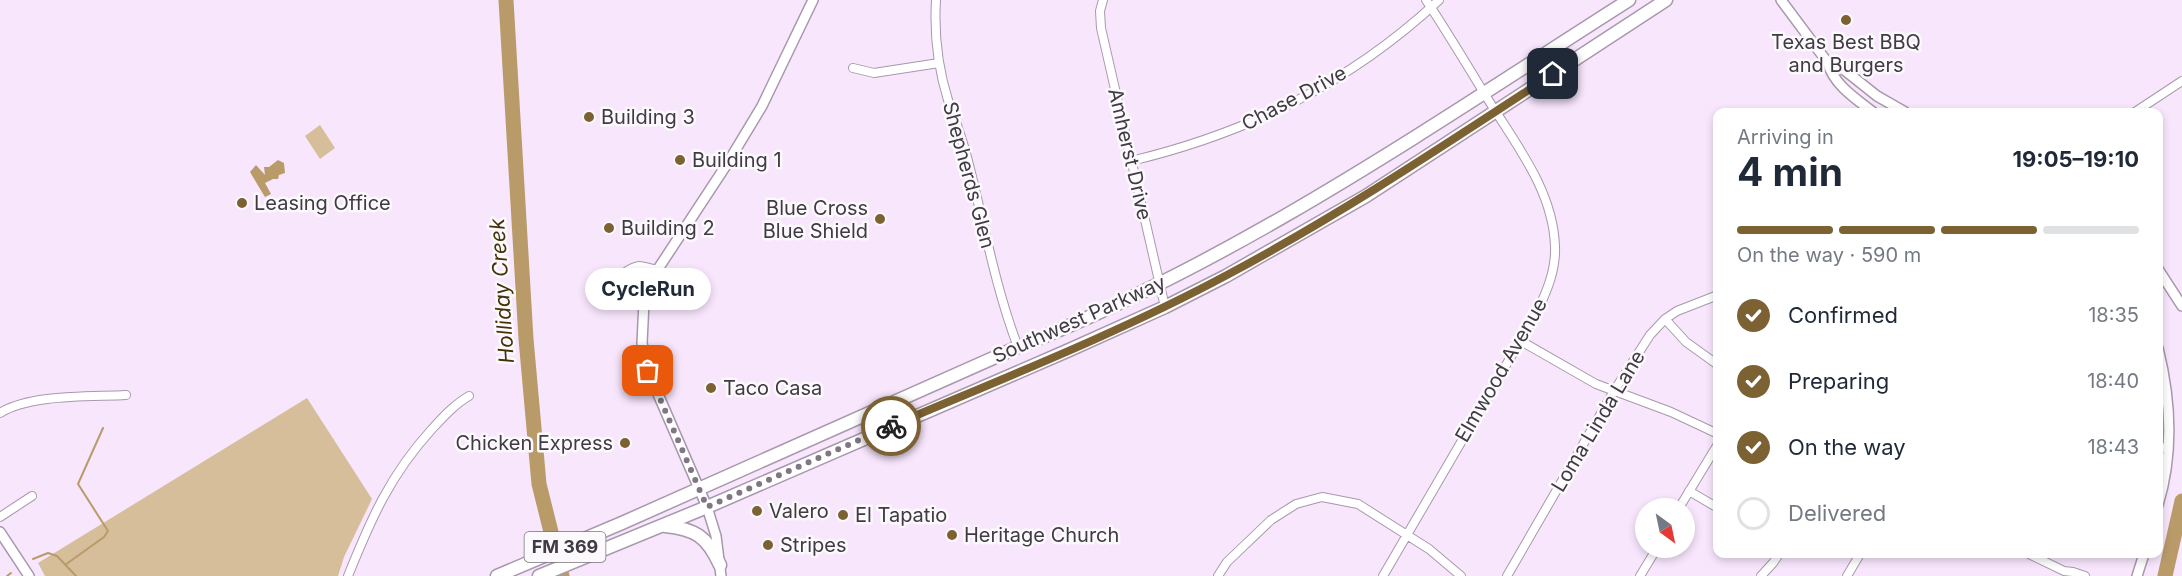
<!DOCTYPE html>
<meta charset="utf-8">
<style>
body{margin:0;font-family:Inter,sans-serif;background:#f6f6f7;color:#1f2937;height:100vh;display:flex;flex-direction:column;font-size:22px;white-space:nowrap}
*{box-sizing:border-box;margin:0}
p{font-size:20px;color:#747a83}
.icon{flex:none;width:33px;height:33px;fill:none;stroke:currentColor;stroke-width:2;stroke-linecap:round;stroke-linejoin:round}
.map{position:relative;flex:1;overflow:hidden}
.sheet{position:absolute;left:1713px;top:108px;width:450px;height:450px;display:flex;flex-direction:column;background:#fff;border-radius:12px;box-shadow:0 3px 9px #0003}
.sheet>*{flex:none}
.needle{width:39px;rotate:147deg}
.tools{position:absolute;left:1635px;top:498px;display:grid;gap:12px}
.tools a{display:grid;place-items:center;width:60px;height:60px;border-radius:50%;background:#fff;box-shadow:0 3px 9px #0003;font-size:30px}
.pin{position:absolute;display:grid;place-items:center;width:51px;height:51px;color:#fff;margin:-26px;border-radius:12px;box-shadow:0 3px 9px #0006}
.courier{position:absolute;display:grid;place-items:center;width:60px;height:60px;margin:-30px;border:4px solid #7c6133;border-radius:50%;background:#fff;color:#222;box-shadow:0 2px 8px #0007}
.bubble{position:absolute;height:42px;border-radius:21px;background:#fff;box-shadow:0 3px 9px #0003;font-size:20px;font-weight:700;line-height:42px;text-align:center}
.headline em{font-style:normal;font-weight:700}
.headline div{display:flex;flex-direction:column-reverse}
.headline{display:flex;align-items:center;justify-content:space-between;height:102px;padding:0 24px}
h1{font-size:39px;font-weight:700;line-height:45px}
.bar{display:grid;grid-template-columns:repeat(4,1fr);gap:9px 6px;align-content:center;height:72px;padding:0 24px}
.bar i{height:8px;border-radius:4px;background:#e0e1e3}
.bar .selected{background:#7c6133}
.bar p{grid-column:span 4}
ol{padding:0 24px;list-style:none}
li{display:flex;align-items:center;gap:18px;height:66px}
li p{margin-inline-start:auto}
li .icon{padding:6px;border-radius:50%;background:#7c6133;color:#fff;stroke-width:4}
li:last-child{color:#747a83}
li i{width:33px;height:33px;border:3px solid #e0e1e3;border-radius:50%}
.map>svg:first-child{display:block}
</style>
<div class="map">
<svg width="2182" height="576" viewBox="0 0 2182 576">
<rect width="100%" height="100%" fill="#f8e6fd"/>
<path fill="#d5be99" d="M320 125 335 148 320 159 305 136Z
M307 398 372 499 344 557 338 576H45L38 563Z"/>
<path fill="#b99b6a" d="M278 160 284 163 285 173 279 175 278 179H273L265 183 271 194 265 197 250 172 256 165 265 175 264 167H269Z"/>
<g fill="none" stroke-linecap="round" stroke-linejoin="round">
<path stroke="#b99b6a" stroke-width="2" d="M33 559 48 553 57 556 76 576
M65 565 104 537 108 531 78 484 103 428
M7 576 11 573"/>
<path stroke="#b99b6a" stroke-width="15" d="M506 0 526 339 539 484 562 576
M2165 576 2182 501"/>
<defs>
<path id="minor" d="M936 0C934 33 938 68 948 100 955 120 963 140 968 161 984 223 995 287 1018 347
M1103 0 1100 11 1101 28 1165 307
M853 68 874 73 939 63
M2135 112 2182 81
M1131 161C1248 133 1350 83 1439 0
M595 299C605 290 626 267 639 266 646 266 651 270 658 269
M1665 319 1686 342 1718 365
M1519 340 1596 384 1671 412 1718 434
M0 413C30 394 90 397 126 395
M2158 447 2168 448
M1689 491 1718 508
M1679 508 1718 444
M0 517 32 496
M2029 554 2064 571 2073 572 2085 576
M348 576C371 519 390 475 432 429 443 417 455 404 469 396
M1218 576 1227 562 1271 520 1296 504 1322 497 1358 504 1429 549 1461 576
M1383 576 1537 312C1547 291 1556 270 1555 246 1553 191 1517 146 1489 101 1468 67 1448 33 1426 0
M1507 576 1614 391 1650 335 1665 319 1677 311 1718 295
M1640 576 1657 548
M1761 576 1773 563 1779 554
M1847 576 1860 554"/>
<path id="tertiary" d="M1781 0 1828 63C1833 84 1856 99 1873 112
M1828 63 1838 65 1877 96 1905 112
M2158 269 2182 306
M2158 348C2171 400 2174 453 2158 505
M0 532 29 576
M721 576 716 536 707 507 648 371 642 343 644 302 658 269 727 164 762 106 813 0
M2137 576 2144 554"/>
<path id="primary" d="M665 526C695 529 707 536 720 565
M497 576 622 523 1018 347C1237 261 1431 126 1629 0
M539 576 707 507 1067 351 1165 307 1226 276 1366 196 1666 0"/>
</defs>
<use href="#minor" stroke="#a898ad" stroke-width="10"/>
<use href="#tertiary" stroke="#a898ad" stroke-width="12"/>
<use href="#primary" stroke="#a898ad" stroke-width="15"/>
<use href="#minor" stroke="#fff" stroke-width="8"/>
<use href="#tertiary" stroke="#fff" stroke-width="9"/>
<use href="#primary" stroke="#fff" stroke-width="12"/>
</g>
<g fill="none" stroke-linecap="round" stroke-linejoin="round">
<path stroke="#807684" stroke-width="6" stroke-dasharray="0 10.8" d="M648 371 707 507 891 426"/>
<path stroke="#7c6133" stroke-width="8" d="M891 426C1004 378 1119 333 1227 275 1340 215 1446 144 1553 74"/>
</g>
<g fill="#7c6133" stroke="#fcf9fd" stroke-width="2">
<circle cx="1846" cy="20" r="6"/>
<circle cx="589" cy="117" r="6"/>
<circle cx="680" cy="160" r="6"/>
<circle cx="242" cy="203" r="6"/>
<circle cx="880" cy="219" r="6"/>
<circle cx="609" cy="228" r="6"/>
<circle cx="711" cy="388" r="6"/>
<circle cx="625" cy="443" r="6"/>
<circle cx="757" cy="511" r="6"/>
<circle cx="843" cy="515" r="6"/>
<circle cx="952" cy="535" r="6"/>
<circle cx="768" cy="545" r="6"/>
</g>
<g text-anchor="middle" stroke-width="5" stroke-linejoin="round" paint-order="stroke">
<rect fill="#fcf9fd" stroke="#78737b" stroke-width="1.5" x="524.5" y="532" width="81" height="30" rx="4.5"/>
<g font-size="18" font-weight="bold" fill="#403a43">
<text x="565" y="553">FM 369</text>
</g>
<g font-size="20" fill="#403a43" stroke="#fcf9fd" text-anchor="start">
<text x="1846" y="49" text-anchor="middle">Texas Best BBQ<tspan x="1846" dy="23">and Burgers</tspan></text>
<text x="601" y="124">Building 3</text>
<text x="692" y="167">Building 1</text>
<text x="254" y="210">Leasing Office</text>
<text x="868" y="215" text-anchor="end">Blue Cross<tspan x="868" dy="23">Blue Shield</tspan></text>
<text x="621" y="235">Building 2</text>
<text x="723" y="395">Taco Casa</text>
<text x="613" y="450" text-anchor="end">Chicken Express</text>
<text x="769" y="518">Valero</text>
<text x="855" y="522">El Tapatio</text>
<text x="964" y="542">Heritage Church</text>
<text x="780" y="552">Stripes</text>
</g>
<g font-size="20" fill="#403a43" stroke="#fcf9fd">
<text transform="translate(1294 98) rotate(-28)" y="7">Chase Drive</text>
<text transform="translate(1130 154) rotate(77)" y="7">Amherst Drive</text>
<text transform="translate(969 175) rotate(75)" y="7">Shepherds Glen</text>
<text transform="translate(1079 319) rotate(-24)" y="7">Southwest Parkway</text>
<text transform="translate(1501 370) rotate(-60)" y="7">Elmwood Avenue</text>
<text transform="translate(1598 421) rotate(-59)" y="7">Loma Linda Lane</text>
</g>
<g font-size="21" font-style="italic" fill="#463107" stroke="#fcf9fd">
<text transform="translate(502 291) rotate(-94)" y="7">Holliday Creek</text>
</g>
</g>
</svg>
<div class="tools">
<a><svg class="needle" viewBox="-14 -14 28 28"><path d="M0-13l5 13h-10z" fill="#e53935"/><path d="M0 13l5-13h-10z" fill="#747a83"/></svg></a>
</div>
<div class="pin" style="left:648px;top:371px;background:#ea580c"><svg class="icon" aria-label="bag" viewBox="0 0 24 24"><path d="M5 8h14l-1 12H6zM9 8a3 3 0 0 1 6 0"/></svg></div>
<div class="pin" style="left:1553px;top:74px;background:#1f2937"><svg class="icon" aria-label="home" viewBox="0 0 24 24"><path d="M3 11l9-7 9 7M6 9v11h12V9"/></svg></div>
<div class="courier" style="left:891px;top:426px"><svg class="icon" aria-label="bike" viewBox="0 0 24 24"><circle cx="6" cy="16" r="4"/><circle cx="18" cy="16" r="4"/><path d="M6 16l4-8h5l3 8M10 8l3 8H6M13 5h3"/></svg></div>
<div class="bubble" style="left:585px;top:268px;width:126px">CycleRun</div>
<section class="sheet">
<div class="headline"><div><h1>4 min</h1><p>Arriving in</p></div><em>19:05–19:10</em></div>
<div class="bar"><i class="selected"></i><i class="selected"></i><i class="selected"></i><i></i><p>On the way · 590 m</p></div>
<ol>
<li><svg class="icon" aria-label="check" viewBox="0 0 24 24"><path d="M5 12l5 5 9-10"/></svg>Confirmed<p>18:35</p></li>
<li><svg class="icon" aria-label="check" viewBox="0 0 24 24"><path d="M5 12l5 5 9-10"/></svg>Preparing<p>18:40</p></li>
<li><svg class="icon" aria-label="check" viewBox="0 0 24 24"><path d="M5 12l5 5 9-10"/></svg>On the way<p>18:43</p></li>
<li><i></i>Delivered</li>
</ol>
</section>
</div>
